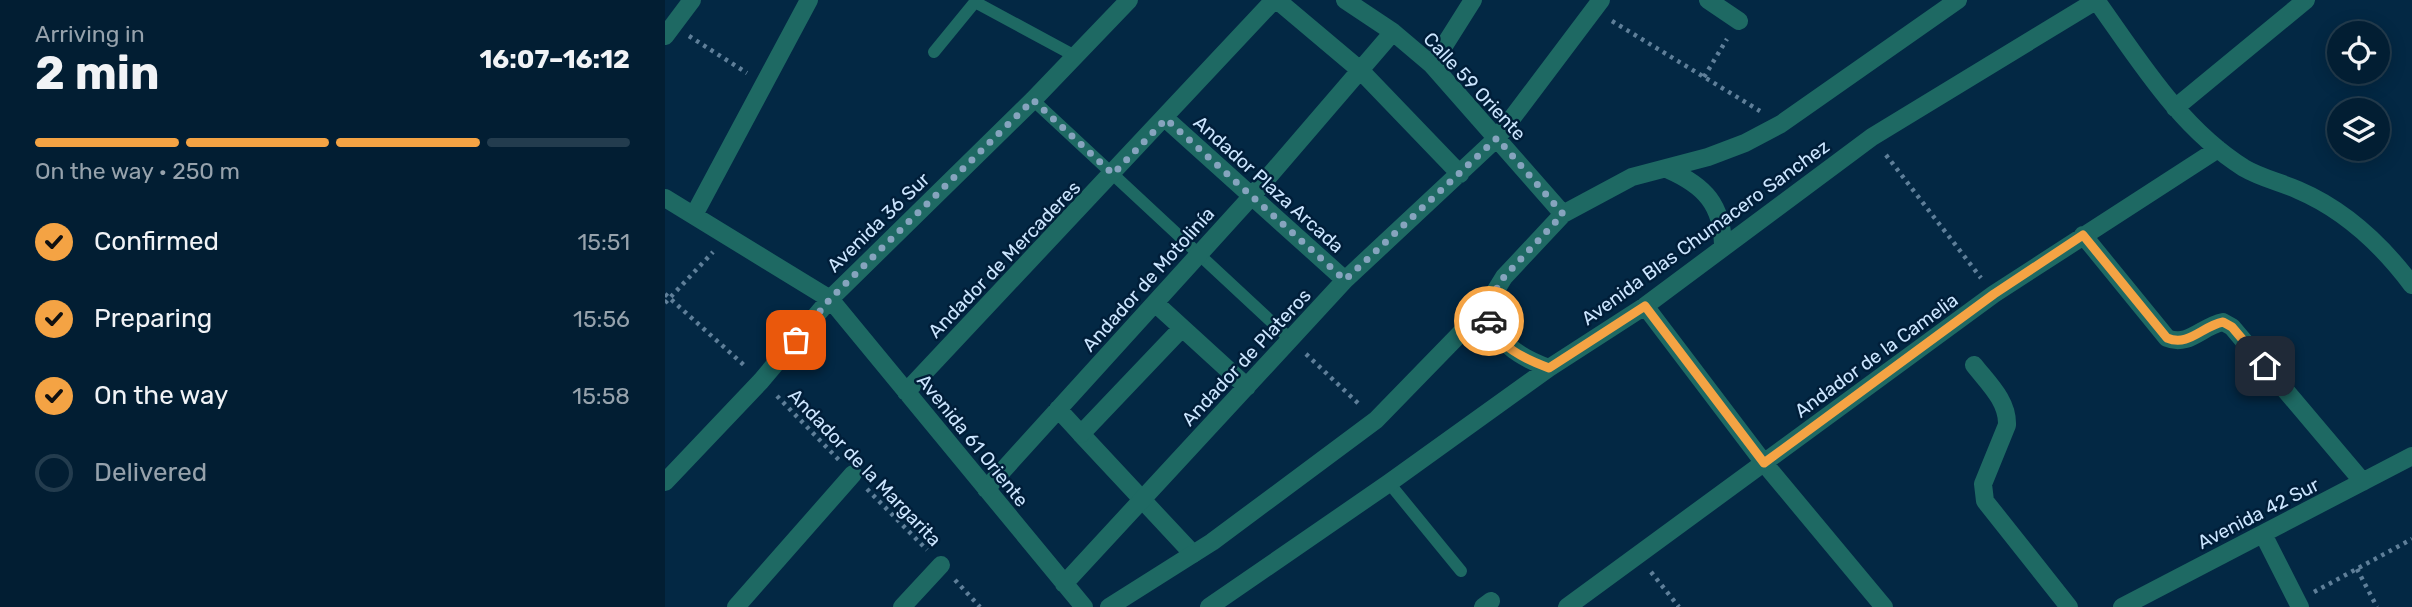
<!DOCTYPE html>
<meta charset="utf-8">
<style>
body{margin:0;font-family:Rubik,sans-serif;background:#0c273b;color:#f1f3f6;height:100vh;display:flex;flex-direction:column;font-size:26px;white-space:nowrap}
*{box-sizing:border-box;margin:0}
p{font-size:23px;color:#96a2ac}
.icon{flex:none;width:38px;height:38px;fill:none;stroke:currentColor;stroke-width:2;stroke-linecap:round;stroke-linejoin:round}
.map{position:relative;flex:1;overflow:hidden}
.details{display:flex;flex-direction:column;background:#021e33;width:665px}
.details>*{flex:none}
.controls{position:absolute;left:1662px;top:21px;display:grid;gap:14px}
.controls a{display:grid;place-items:center;width:63px;height:63px;border-radius:50%;background:#021e33;box-shadow:0 4px 18px #0003,0 0 0 2px #233c4e;font-size:35px}
.pin{position:absolute;display:grid;place-items:center;width:60px;height:60px;color:#fff;margin:-30px;border-radius:14px;box-shadow:0 4px 10px #0006}
.courier{position:absolute;display:grid;place-items:center;width:70px;height:70px;margin:-35px;border:5px solid #f4a344;border-radius:50%;background:#fff;color:#222;box-shadow:0 2px 9px #0007}
.summary em{font-style:normal;font-weight:700}
.summary div{display:flex;flex-direction:column-reverse}
.summary{display:flex;align-items:center;justify-content:space-between;height:119px;padding:0 35px}
h1{font-size:46px;font-weight:700;line-height:52px}
.bar{display:grid;grid-template-columns:repeat(4,1fr);gap:10px 7px;align-content:center;height:84px;padding:0 35px}
.bar i{height:9px;border-radius:5px;background:#233c4e}
.bar .current{background:#f4a344}
.bar p{grid-column:span 4}
ol{padding:0 35px;list-style:none}
li{display:flex;align-items:center;gap:21px;height:77px}
li p{margin-inline-start:auto}
li .icon{padding:7px;border-radius:50%;background:#f4a344;color:#111;stroke-width:4}
li:last-child{color:#96a2ac}
li i{width:38px;height:38px;border:4px solid #233c4e;border-radius:50%}
main{display:flex;flex:1;min-height:0}
.map>svg:first-child{display:block}
</style>
<main>
<section class="details">
<div class="summary"><div><h1>2 min</h1><p>Arriving in</p></div><em>16:07–16:12</em></div>
<div class="bar"><i class="current"></i><i class="current"></i><i class="current"></i><i></i><p>On the way · 250 m</p></div>
<ol>
<li><svg class="icon" aria-label="check" viewBox="0 0 24 24"><path d="M5 12l5 5 9-10"/></svg>Confirmed<p>15:51</p></li>
<li><svg class="icon" aria-label="check" viewBox="0 0 24 24"><path d="M5 12l5 5 9-10"/></svg>Preparing<p>15:56</p></li>
<li><svg class="icon" aria-label="check" viewBox="0 0 24 24"><path d="M5 12l5 5 9-10"/></svg>On the way<p>15:58</p></li>
<li><i></i>Delivered</li>
</ol>
</section>
<div class="map">
<svg width="1747" height="607" viewBox="0 0 1747 607">
<rect width="100%" height="100%" fill="#032844"/>
<g fill="none" stroke-linecap="round" stroke-linejoin="round">
<path stroke="#5f7f99" stroke-width="4.5" stroke-dasharray="3.5 5" stroke-linecap="butt" d="M947 21 1095 111
M24 36 82 73
M1039 77 1062 39
M1221 155 1316 278
M0 294 80 366
M0 303 48 252
M641 354 696 406
M112 396 174 460
M202 489 262 550
M1692 569 1712 607
M986 572 1014 607
M290 580 315 607
M1649 592 1747 539"/>
<path stroke="#1e6963" stroke-width="12" d="M269 52 310 2 410 56
M368 100 625 339
M724 483 796 571"/>
<path stroke="#1e6963" stroke-width="18" d="M416 434 528 554"/>
<path stroke="#1e6963" stroke-width="18" d="M612 0 695 70 795 174
M680 0 728 32 767 65 898 214
M1043 0 1074 21
M1431 0C1474 60 1515 128 1579 168 1596 178 1615 182 1633 190 1680 210 1717 245 1747 285
M0 36 27 0
M767 65 808 0
M1510 108 1641 0
M501 119 680 280
M1004 170C1040 186 1057 205 1058 245
M0 198 165 299 419 607
M29 215 144 0
M1418 235 1502 338C1524 347 1537 326 1558 322L1567 327 1698 482
M490 303 582 387
M980 306 1099 463 1219 607
M820 308C831 341 851 356 884 368
M1309 365C1323 383 1343 401 1342 425L1318 484 1320 501 1404 607
M241 392 609 0
M393 409 416 434 517 328
M0 482 96 381 165 299 368 100 464 0
M321 489 586 197 728 32
M1598 534 1635 607
M399 584 680 280 832 138 936 0
M71 607 188 474
M237 607 276 565
M444 607 547 542 711 420 820 308 839 277 898 214 967 177 1043 157 1080 143 1116 124 1293 0
M544 607 724 483 884 368 980 306 1207 137 1432 0
M818 607 826 601
M902 607 1329 294 1553 149
M1457 607 1747 456"/>
</g>
<g fill="none" stroke-linecap="round" stroke-linejoin="round">
<path stroke="#86a4be" stroke-width="7" stroke-dasharray="0 12.6" d="M131 340 165 299 368 100 448 174 501 119 680 280 832 138 898 214 839 277 820 307 824 321"/>
<path stroke="#f4a344" stroke-width="9" d="M824 321C833 347 860 359 884 368L980 306 1099 463 1329 294 1418 235 1502 338C1524 347 1537 326 1558 322L1567 327 1600 366"/>
</g>
<g text-anchor="middle" stroke-width="5" stroke-linejoin="round" paint-order="stroke">
<g font-size="19" fill="#cce6ff" stroke="#001e39">
<text transform="translate(810 86) rotate(47)" y="7">Calle 59 Oriente</text>
<text transform="translate(604 184) rotate(42)" y="7">Andador Plaza Arcada</text>
<text transform="translate(213 222) rotate(-44)" y="7">Avenida 36 Sur</text>
<text transform="translate(1040 232) rotate(-36)" y="7">Avenida Blas Chumacero Sanchez</text>
<text transform="translate(339 259) rotate(-46)" y="7">Andador de Mercaderes</text>
<text transform="translate(483 279) rotate(-48)" y="7">Andador de Motolinía</text>
<text transform="translate(1211 355) rotate(-36)" y="7">Andador de la Camelia</text>
<text transform="translate(581 357) rotate(-47)" y="7">Andador de Plateros</text>
<text transform="translate(308 440) rotate(51)" y="7">Avenida 61 Oriente</text>
<text transform="translate(200 467) rotate(46)" y="7">Andador de la Margarita</text>
<text transform="translate(1593 513) rotate(-27)" y="7">Avenida 42 Sur</text>
</g>
</g>
</svg>
<div class="controls">
<a><svg class="icon" aria-label="locate" viewBox="0 0 24 24"><circle cx="12" cy="12" r="6"/><path d="M12 2v4M12 18v4M2 12h4M18 12h4"/></svg></a>
<a><svg class="icon" aria-label="layers" viewBox="0 0 24 24"><path d="M12 4l9 5-9 5-9-5zM3 14l9 5 9-5"/></svg></a>
</div>
<div class="pin" style="left:131px;top:340px;background:#ea580c"><svg class="icon" aria-label="bag" viewBox="0 0 24 24"><path d="M5 8h14l-1 12H6zM9 8a3 3 0 0 1 6 0"/></svg></div>
<div class="pin" style="left:1600px;top:366px;background:#1f2937"><svg class="icon" aria-label="home" viewBox="0 0 24 24"><path d="M3 11l9-7 9 7M6 9v11h12V9"/></svg></div>
<div class="courier" style="left:824px;top:321px"><svg class="icon" aria-label="car" viewBox="0 0 24 24"><path d="M5 17H2v-5l4-1 3-4h7l3 4 3 1v5h-3M9 17h6M6 11h13"/><circle cx="7" cy="17" r="2"/><circle cx="17" cy="17" r="2"/></svg></div>
</div>
</main>
